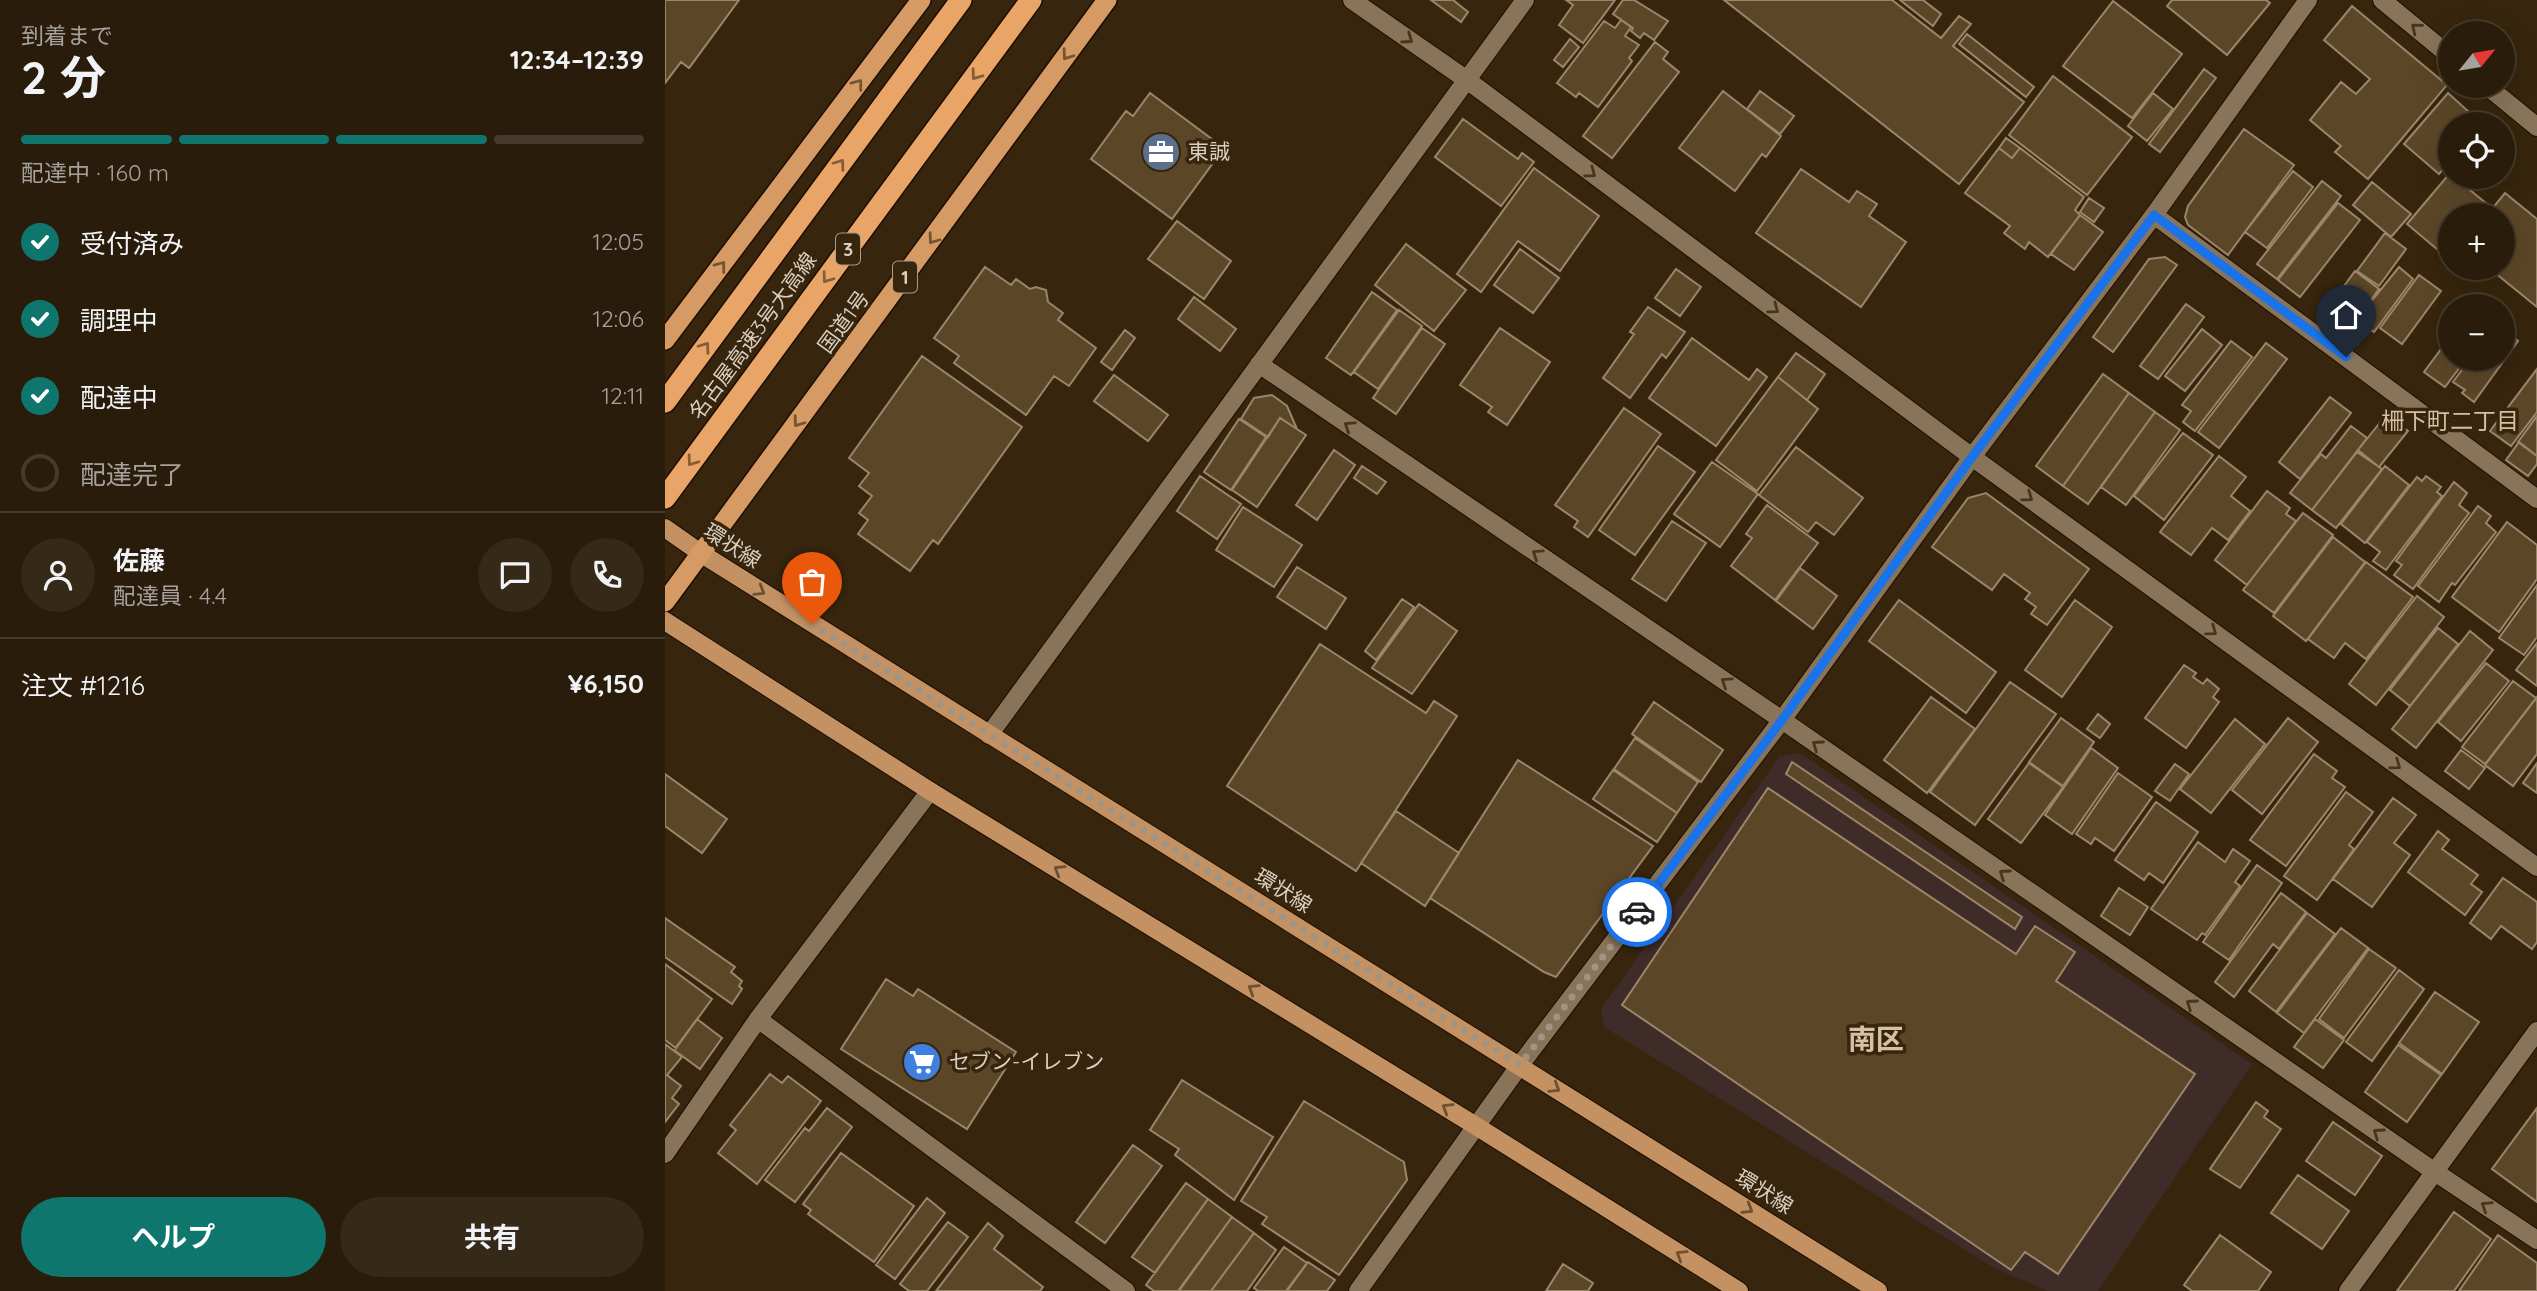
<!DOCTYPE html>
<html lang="ja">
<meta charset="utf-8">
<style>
body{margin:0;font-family:Quicksand,"Noto Sans JP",sans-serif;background:#352918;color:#f1f3f6;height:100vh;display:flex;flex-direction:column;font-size:26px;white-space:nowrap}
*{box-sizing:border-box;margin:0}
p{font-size:23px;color:#a5a19c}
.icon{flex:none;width:38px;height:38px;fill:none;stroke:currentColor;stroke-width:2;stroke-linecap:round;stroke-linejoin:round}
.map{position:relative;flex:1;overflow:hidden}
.side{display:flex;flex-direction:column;background:#291c0a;width:665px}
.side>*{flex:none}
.needle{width:46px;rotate:60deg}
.tools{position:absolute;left:1773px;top:21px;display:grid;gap:14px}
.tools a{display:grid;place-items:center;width:77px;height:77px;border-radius:50%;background:#291c0a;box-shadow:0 7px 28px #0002,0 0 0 2px #453a2b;font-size:35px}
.pin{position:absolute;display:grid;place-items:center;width:60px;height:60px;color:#fff;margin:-72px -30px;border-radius:50% 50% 50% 0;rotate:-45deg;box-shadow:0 0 7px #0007}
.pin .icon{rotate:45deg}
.courier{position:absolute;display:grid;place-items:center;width:70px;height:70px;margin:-35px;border:5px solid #1a73e8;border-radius:50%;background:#fff;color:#222;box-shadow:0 2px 9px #0007}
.head em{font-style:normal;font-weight:700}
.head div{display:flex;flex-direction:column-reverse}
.head{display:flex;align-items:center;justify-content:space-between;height:119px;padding:0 21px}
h1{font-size:46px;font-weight:700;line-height:52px}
.bar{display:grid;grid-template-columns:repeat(4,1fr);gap:10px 7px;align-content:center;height:84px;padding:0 21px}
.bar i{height:9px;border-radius:5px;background:#453a2b}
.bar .current{background:#0f766e}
.bar p{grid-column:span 4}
.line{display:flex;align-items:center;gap:18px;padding:0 21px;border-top:2px solid #453a2b}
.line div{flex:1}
.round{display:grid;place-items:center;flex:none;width:74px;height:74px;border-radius:37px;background:#352918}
ol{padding:0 21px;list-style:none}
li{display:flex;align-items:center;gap:21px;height:77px}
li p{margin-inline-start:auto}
li .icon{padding:7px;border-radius:50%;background:#0f766e;color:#fff;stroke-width:4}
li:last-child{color:#a5a19c}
li i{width:38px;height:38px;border:4px solid #453a2b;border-radius:50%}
.button{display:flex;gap:14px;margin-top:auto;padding:14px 21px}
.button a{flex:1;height:80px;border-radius:42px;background:#0f766e;color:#fff;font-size:28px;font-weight:700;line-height:80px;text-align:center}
.button a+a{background:#352918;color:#f1f3f6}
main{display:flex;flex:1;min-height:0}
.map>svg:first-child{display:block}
</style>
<main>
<section class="side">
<div class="head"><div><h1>2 分</h1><p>到着まで</p></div><em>12:34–12:39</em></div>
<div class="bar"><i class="current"></i><i class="current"></i><i class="current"></i><i></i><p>配達中 · 160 m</p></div>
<ol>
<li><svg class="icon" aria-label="check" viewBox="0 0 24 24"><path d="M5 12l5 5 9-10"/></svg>受付済み<p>12:05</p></li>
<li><svg class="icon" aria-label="check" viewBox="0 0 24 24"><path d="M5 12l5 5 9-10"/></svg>調理中<p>12:06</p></li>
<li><svg class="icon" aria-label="check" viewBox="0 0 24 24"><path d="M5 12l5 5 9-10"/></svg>配達中<p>12:11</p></li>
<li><i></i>配達完了</li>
</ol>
<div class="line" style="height:126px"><a class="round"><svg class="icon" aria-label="person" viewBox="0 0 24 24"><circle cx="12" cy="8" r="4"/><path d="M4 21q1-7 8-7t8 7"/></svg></a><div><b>佐藤</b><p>配達員 · 4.4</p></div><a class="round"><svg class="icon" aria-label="chat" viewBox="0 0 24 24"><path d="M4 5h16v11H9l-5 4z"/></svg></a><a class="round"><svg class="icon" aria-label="phone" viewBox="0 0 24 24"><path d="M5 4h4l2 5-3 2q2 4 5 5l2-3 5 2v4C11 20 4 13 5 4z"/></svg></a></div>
<div class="line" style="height:91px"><div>注文 #1216</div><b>¥6,150</b></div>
<div class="button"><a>ヘルプ</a><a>共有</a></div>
</section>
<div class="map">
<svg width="1872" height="1291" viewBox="0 0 1872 1291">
<rect width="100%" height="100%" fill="#37250d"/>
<path fill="#3f2b28" d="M1135 753 1587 1064 1433 1291H1383L1329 1268 939 1027 936 1009 1115 756Z"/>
<path fill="#5c4628" stroke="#9b866c" stroke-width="2" d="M0 0H74L24 68 16 62 0 83Z
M766 0H788L803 12 796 22Z
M901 0H950L918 43 894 25 908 5Z
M958 0H969L1003 21 989 40 979 33 975 38 966 31 968 28 948 14Z
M1059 0H1227L1276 38 1294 16 1306 24 1288 46 1359 102 1294 184Z
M1235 0H1258L1276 14 1268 26Z
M1507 0H1601L1605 3 1562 55 1502 6Z
M1448 1 1517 54 1467 118 1398 66Z
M1687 6 1782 85 1703 179 1670 152 1676 146 1645 120 1676 82 1691 94 1705 79 1659 40Z
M956 20 966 27 960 36 974 45 964 58 967 61 933 107 914 93 911 97 892 83 939 21 950 28Z
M1302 34 1369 87 1361 97 1294 44Z
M905 39 914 47 898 67 889 60Z
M990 42 1003 52 998 59 1014 72 947 158 918 136Z
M1539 69 1551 78 1495 152 1484 144Z
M1388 76 1467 137 1422 195 1344 135Z
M1058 91 1116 136 1101 157 1097 154 1070 191 1014 148Z
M1095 91 1129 116 1115 134 1082 109Z
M485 93 559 148 507 219 426 159 461 111 468 116Z
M1488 93 1508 109 1482 141 1463 126Z
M1783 93 1817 124H1785V161L1774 174 1739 144Z
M798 119 853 159 857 153 869 162 836 206 770 157Z
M1579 129 1629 165 1563 255 1523 225 1520 217 1523 206Z
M1341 138 1355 148 1347 158 1334 148Z
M1334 148 1347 158 1355 148 1419 197 1410 210 1415 215 1383 257 1364 242 1360 249 1339 233 1345 226 1300 193Z
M869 168 934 216 895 271 853 241 816 292 792 274Z
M1136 169 1184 202 1192 191 1212 204 1204 216 1241 242 1196 307 1091 233Z
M1628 171 1648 187 1602 248 1580 232Z
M1785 173V177H1789L1822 204 1813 215H1785V248L1779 255 1742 224Z
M1657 181 1676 196 1612 279 1592 264Z
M1707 182 1746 214 1726 237 1688 205Z
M1840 193 1872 219V307L1824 268H1838V215H1822Z
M1424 198 1439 208 1429 222 1415 212Z
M1673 203 1695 220 1635 297 1613 280Z
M1415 215 1438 232 1409 270 1386 254Z
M512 221 566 261 539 299 483 259Z
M1720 233 1741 249 1714 286 1692 271Z
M741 244 801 290 769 331 710 285Z
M855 249 894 278 868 313 829 285Z
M1500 257 1512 265 1448 352 1428 337 1484 259Z
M320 267 346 285 351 279 365 289 371 287 381 290 383 302 398 313 393 320 431 348 404 386 389 376 361 415 289 363 294 356 269 338Z
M1734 267 1748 279 1709 332 1692 319Z
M1011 269 1036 287 1015 316 990 298Z
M1690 271 1714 289 1679 336 1655 319Z
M1754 275 1776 291 1737 344 1715 328Z
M707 292 732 310 686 375 661 358Z
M529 297 571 329 555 351 513 319Z
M1521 304 1539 317 1493 379 1475 366Z
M983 307 1020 332 1001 358 997 354 965 398 938 378 969 334 965 332Z
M734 310 757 326 713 389 689 372Z
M757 328 780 344 731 414 708 398Z
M835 328 885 362 842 425 823 412 827 407 795 385Z
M1537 329 1557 345 1520 391 1500 376Z
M460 330 470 338 447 370 436 362Z
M1838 330 1853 341 1809 402 1797 393 1800 390 1788 382 1805 359H1838Z
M1785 337V359H1801L1780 387 1759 372Z
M1027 338 1084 380 1092 369 1102 377 1051 446 984 398Z
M1566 341 1587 357 1530 431 1518 422 1526 411 1517 405Z
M1601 343 1622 359 1554 448 1533 432Z
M1131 353 1160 374 1142 400 1113 377Z
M257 356 357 427 273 544 268 540 245 571 193 534 203 520 194 513 207 496 194 486 204 473 184 458Z
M1872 369V412L1846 446 1825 431Z
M1438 374 1464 393 1398 486 1371 466Z
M449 375 503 415 483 441 429 401Z
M1113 377 1153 409 1092 491 1051 460Z
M1464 393 1490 412 1423 504 1398 486Z
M607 395 622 406 632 429 615 418 603 437 576 419 589 398Z
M1665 397 1686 413 1635 479 1614 462Z
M959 408 996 434 923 537 909 527 913 521 890 505Z
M1490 412 1515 430 1461 505 1436 487Z
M1721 415 1743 431 1714 467 1693 450Z
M1872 416V456L1853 442Z
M615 418 641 435 592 507 567 490Z
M574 419 601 437 566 490 539 472Z
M1686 426 1702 438 1647 510 1625 493 1656 454 1661 458Z
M1518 433 1548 455 1499 520 1469 496Z
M1854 442 1872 456V464L1863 476 1841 460Z
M993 446 1030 472 970 555 934 530Z
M1131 447 1198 498 1169 535 1151 522 1143 532 1094 495Z
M669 450 690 465 652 520 631 505Z
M1692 452 1717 469 1671 528 1647 510Z
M1554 456 1581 477 1566 496 1585 511 1563 540 1547 528 1526 555 1495 532Z
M1047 462 1093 494 1055 547 1009 514Z
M697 466 721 482 712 494 689 478Z
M1720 466 1744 485 1700 543 1676 524Z
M535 476 576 504 552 539 512 511Z
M1761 476 1776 487 1772 492 1777 496 1721 570 1708 561 1715 552 1702 542 1752 477 1757 481Z
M1789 482 1802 493 1794 505 1804 513 1748 589 1729 575 1737 565 1731 561Z
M1602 491 1625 508 1621 514 1631 521 1582 585 1550 560Z
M1321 493 1424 569 1382 625 1366 614 1371 607 1360 599 1365 593 1339 574 1327 590 1267 547 1303 498Z
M1102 505 1153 543 1110 600 1066 566 1087 538 1081 534Z
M1813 506 1826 516 1821 523 1831 532 1790 585 1787 583 1774 602 1753 586Z
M578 507 637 545 609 587 551 550Z
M1638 513 1668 535 1609 613 1578 590Z
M1007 521 1041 543 1001 601 967 579Z
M1842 522 1872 545V579L1834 632 1787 597Z
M1668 537 1700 562 1641 641 1608 616Z
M1701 562 1748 597 1701 659 1680 643 1669 658 1643 639Z
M632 567 681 598 661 629 612 597Z
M1135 568 1172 596 1148 629 1111 601Z
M1872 585V637L1859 655 1834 638Z
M1752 596 1779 617 1711 705 1684 684Z
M737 599 749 607 711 660 700 651Z
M1234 600 1331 672 1301 713 1204 641Z
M1410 600 1447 627 1397 697 1360 670Z
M754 604 792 631 747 694 707 668Z
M1773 628 1793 644 1745 706 1725 690Z
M1805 631 1828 650 1751 748 1727 729Z
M1872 643V686L1851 670Z
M655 644 761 713 769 701 792 716 691 871 562 786Z
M1821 663 1844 681 1796 741 1773 722Z
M1519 665 1531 673 1528 677 1538 684 1542 679 1554 689 1548 697 1554 702 1521 748 1480 718Z
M1848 681 1871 698 1820 764 1797 747Z
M1345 682 1391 714 1310 825 1265 792Z
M1266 697 1310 729 1262 793 1219 760Z
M1872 697V754L1848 786 1820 765Z
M989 702 1058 750 1036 782 967 734Z
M1433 714 1445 724 1435 738 1422 729Z
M1396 718 1429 742 1398 786 1364 762Z
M1623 718 1653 742 1597 814 1567 790Z
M1570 719 1600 744 1546 813 1515 789Z
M970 738 1033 782 1012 813 949 769Z
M1426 748 1453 768 1407 834 1380 815Z
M1796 750 1820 768 1804 789 1780 771Z
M1649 754 1672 771 1667 778 1680 787 1621 866 1585 840Z
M853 760 988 846 891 977 879 972 765 898Z
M1127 762 1357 917 1350 929 1121 774Z
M1364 763 1398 787 1356 843 1323 819Z
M1872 763V793L1858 783Z
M1510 764 1524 774 1505 801 1490 791Z
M948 770 1012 813 992 842 928 799Z
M1453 773 1487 797 1449 851 1430 838 1426 844 1411 834Z
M0 774 62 819 37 853 0 826Z
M1103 788 1351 954 1370 926 1410 952 1391 981 1530 1074 1393 1274 1360 1252 1346 1270 957 1005Z
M1681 792 1708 812 1684 845 1689 849 1652 900 1619 876Z
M1728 798 1751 815 1729 843 1745 855 1707 907 1668 879Z
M1491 802 1533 832 1498 883 1484 873 1479 880 1450 860Z
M731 811 794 853 760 906 696 863Z
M1773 831 1784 840 1777 849 1813 875 1806 884 1817 892 1800 915 1743 872Z
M1533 842 1560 862 1568 849 1585 861 1570 882 1575 886 1540 935 1537 933 1532 940 1486 909Z
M1592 865 1617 883 1564 960 1538 942Z
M1838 878 1872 902V942L1867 949 1836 926 1826 939 1805 923Z
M1454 888 1483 907 1465 935 1436 916Z
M1616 893 1641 912 1614 949 1608 944 1569 997 1550 982Z
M1642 913 1670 934 1611 1012 1584 991Z
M0 918 70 967 66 972 77 981 74 986 77 989 67 1004 0 957Z
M1676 928 1703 948 1639 1033 1612 1013Z
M1704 949 1731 968 1679 1038 1654 1019Z
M0 964 47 999 11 1048 0 1040Z
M1734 970 1759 989 1707 1061 1681 1042Z
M221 979 248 996 253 989 351 1052 302 1129 176 1049Z
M1770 992 1814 1022 1777 1074 1734 1043Z
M32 1019 57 1038 35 1069 9 1050Z
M1650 1019 1679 1040 1658 1068 1629 1047Z
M0 1044 17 1057 2 1075 16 1086 7 1098 14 1104 0 1122Z
M1733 1045 1776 1075 1742 1122 1700 1092Z
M105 1074 117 1083 123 1076 156 1101 92 1184 53 1153 71 1130 65 1125Z
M517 1080 608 1137 569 1200 510 1155 514 1149 485 1130Z
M639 1101 739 1162 742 1180 674 1275 597 1224 602 1217 576 1201Z
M1591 1102 1603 1111 1599 1117 1616 1129 1575 1188 1545 1169Z
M162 1108 187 1127 130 1202 100 1180 140 1128 144 1131Z
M1872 1108V1202L1827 1169Z
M1668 1122 1717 1156 1690 1195 1641 1161Z
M468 1145 497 1166 440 1243 411 1222Z
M176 1153 249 1206 209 1262 143 1214 146 1210 138 1204Z
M1633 1175 1684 1211 1657 1249 1606 1213Z
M521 1183 543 1199 490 1273 467 1257Z
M262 1198 280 1213 230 1279 211 1265Z
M543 1199 567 1217 513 1291H489L481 1285Z
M1789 1212 1826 1239 1789 1291H1732Z
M567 1217 589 1233 546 1291H514Z
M283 1222 303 1237 262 1291H244L235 1284Z
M323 1223 338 1236 329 1249 378 1287 375 1291H271Z
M589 1233 611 1250 582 1291H546Z
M1555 1235 1606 1272 1593 1291H1527L1519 1285Z
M1833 1235 1872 1263V1291H1794Z
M619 1247 642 1263 621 1291H593L589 1288Z
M643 1262 670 1280 662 1291H622Z
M898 1264 928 1283 923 1291H881Z"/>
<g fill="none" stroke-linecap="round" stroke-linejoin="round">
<defs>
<path id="minor" d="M687 0 802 80 1307 457 1872 867
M1717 0 1785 56
M1822 86 1872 127
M1489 215 1872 499
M594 364 1117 720 1770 1172 1872 1240
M324 735 860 0
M93 1019 461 1291
M0 1154 93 1019 265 791
M693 1291 855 1065 1117 720 1307 457 1489 215 1643 0"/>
<path id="tertiary" d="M1683 1291 1872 1031"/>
<path id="primary" d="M0 528 37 554C428 801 822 1044 1213 1291
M0 621 265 791 811 1126 1074 1291"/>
<path id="trunk" d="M0 340 256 0
M0 602 442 0"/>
<path id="motorway" d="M0 402 296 0
M0 498 366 0"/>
</defs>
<use href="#minor" stroke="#1e0e00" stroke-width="20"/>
<use href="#tertiary" stroke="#1e0e00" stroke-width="20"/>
<use href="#primary" stroke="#1e0e00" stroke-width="20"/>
<use href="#trunk" stroke="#1e0e00" stroke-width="22"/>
<use href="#motorway" stroke="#1e0e00" stroke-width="24"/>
<use href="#minor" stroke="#89745a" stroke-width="18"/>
<use href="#tertiary" stroke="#89745a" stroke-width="18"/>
<use href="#primary" stroke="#c39162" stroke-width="18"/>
<use href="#trunk" stroke="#d69a65" stroke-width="19"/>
<use href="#motorway" stroke="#e9a468" stroke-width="21"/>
</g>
<defs><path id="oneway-chevron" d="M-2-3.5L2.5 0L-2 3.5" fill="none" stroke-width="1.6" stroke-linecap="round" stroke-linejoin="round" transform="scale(1.75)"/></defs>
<g stroke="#47351c">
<use href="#oneway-chevron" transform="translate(1751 28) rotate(-141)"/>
<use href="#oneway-chevron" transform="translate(743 39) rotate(35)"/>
<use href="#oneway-chevron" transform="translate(926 173) rotate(37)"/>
<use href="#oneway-chevron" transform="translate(1109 309) rotate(37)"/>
<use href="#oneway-chevron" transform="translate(684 426) rotate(-146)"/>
<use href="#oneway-chevron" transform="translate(1363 497) rotate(36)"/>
<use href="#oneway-chevron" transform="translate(872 554) rotate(-146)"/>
<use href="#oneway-chevron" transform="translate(1547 631) rotate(36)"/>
<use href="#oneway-chevron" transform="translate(1061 682) rotate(-146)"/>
<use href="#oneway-chevron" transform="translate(1152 745) rotate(-145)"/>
<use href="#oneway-chevron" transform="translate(1731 765) rotate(36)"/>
<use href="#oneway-chevron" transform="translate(1339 874) rotate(-145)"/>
<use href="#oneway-chevron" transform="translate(1526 1004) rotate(-145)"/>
<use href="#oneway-chevron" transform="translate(1713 1133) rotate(-145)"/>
<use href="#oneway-chevron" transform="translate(1821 1206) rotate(-147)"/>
</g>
<g stroke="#775430">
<use href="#oneway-chevron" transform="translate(402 55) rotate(126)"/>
<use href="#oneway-chevron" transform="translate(193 84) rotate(-53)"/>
<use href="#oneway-chevron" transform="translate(268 239) rotate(126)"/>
<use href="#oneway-chevron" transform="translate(56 266) rotate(-53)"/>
<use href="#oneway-chevron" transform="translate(133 422) rotate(126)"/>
</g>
<g stroke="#875e36">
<use href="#oneway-chevron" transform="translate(311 75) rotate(126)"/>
<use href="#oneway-chevron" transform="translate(175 164) rotate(-54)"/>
<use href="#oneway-chevron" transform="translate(162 278) rotate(126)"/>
<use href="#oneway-chevron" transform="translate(40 347) rotate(-54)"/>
<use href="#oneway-chevron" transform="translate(27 461) rotate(126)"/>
</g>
<g stroke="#6f502f">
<use href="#oneway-chevron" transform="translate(95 591) rotate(32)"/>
<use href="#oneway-chevron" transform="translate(394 870) rotate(-148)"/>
<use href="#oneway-chevron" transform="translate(588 989) rotate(-148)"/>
<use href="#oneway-chevron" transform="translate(890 1088) rotate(32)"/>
<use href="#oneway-chevron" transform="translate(782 1108) rotate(-148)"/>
<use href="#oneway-chevron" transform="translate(1083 1209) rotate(32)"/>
<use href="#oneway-chevron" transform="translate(1016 1255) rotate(-148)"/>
</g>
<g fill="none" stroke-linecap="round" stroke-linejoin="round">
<path stroke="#a29482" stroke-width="7" stroke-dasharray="0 12.6" d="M147 624 855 1065 972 912"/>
<path stroke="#1a73e8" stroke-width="9" d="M972 912 1117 720 1307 457 1489 215 1681 357"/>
</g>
<defs>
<symbol id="office-disc" viewBox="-11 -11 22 22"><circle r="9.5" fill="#5c6f8a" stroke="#37250d"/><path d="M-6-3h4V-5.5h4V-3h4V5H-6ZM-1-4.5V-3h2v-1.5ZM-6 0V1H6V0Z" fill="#fff"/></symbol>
<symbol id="supermarket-disc" viewBox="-11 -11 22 22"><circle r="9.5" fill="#3f7fe0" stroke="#37250d"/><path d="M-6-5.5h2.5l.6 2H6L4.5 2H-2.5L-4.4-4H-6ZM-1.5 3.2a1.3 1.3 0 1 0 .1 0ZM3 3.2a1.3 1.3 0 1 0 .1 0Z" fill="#fff"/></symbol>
</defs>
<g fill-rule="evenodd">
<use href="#office-disc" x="474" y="130" width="44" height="44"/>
<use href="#supermarket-disc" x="235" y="1040" width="44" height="44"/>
</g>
<g text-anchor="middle" stroke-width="7" stroke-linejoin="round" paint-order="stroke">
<g fill="#37250d" stroke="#aa9c8b" stroke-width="2">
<rect x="171" y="233.5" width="24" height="31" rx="5"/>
<rect x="228" y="261.5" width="24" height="31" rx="5"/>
</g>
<g font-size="19" font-weight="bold" fill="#dbcfc1">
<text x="183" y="256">3</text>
<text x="240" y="284">1</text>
</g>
<g font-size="21" fill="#dbcfc1" stroke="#37250d" text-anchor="start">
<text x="523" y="159">東誠</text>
<text x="284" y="1069">セブン-イレブン</text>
</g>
<g font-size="21" fill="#dbcfc1" stroke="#37250d">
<text transform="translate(179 322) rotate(-54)" y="7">国道1号</text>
<text transform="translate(88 336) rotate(-54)" y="7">名古屋高速3号大高線</text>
<text transform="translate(67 546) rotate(33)" y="7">環状線</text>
<text transform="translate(618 891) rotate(32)" y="7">環状線</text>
<text transform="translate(1099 1192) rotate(32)" y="7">環状線</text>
</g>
<g font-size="23" fill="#d6bfa3" stroke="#37250d">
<text x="1785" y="429">柵下町二丁目</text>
</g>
<g font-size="28" font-weight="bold" fill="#d6bfa3" stroke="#37250d">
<text x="1211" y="1049">南区</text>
</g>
</g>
</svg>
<div class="tools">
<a><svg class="needle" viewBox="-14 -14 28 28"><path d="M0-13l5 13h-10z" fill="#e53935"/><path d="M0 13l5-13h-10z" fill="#a5a19c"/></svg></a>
<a><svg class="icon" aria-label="locate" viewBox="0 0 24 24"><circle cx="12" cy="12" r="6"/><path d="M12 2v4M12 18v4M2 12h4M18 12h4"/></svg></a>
<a>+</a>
<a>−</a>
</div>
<div class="pin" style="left:147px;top:624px;background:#ea580c"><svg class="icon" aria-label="bag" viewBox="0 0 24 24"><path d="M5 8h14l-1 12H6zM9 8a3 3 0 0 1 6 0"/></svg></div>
<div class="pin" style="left:1681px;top:357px;background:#1f2937"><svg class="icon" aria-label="home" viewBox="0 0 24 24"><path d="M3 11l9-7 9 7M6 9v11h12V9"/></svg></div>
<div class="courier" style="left:972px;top:912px"><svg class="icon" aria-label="car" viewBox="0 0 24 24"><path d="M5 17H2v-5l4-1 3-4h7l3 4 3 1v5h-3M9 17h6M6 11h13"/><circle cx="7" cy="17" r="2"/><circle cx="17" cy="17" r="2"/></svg></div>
</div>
</main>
